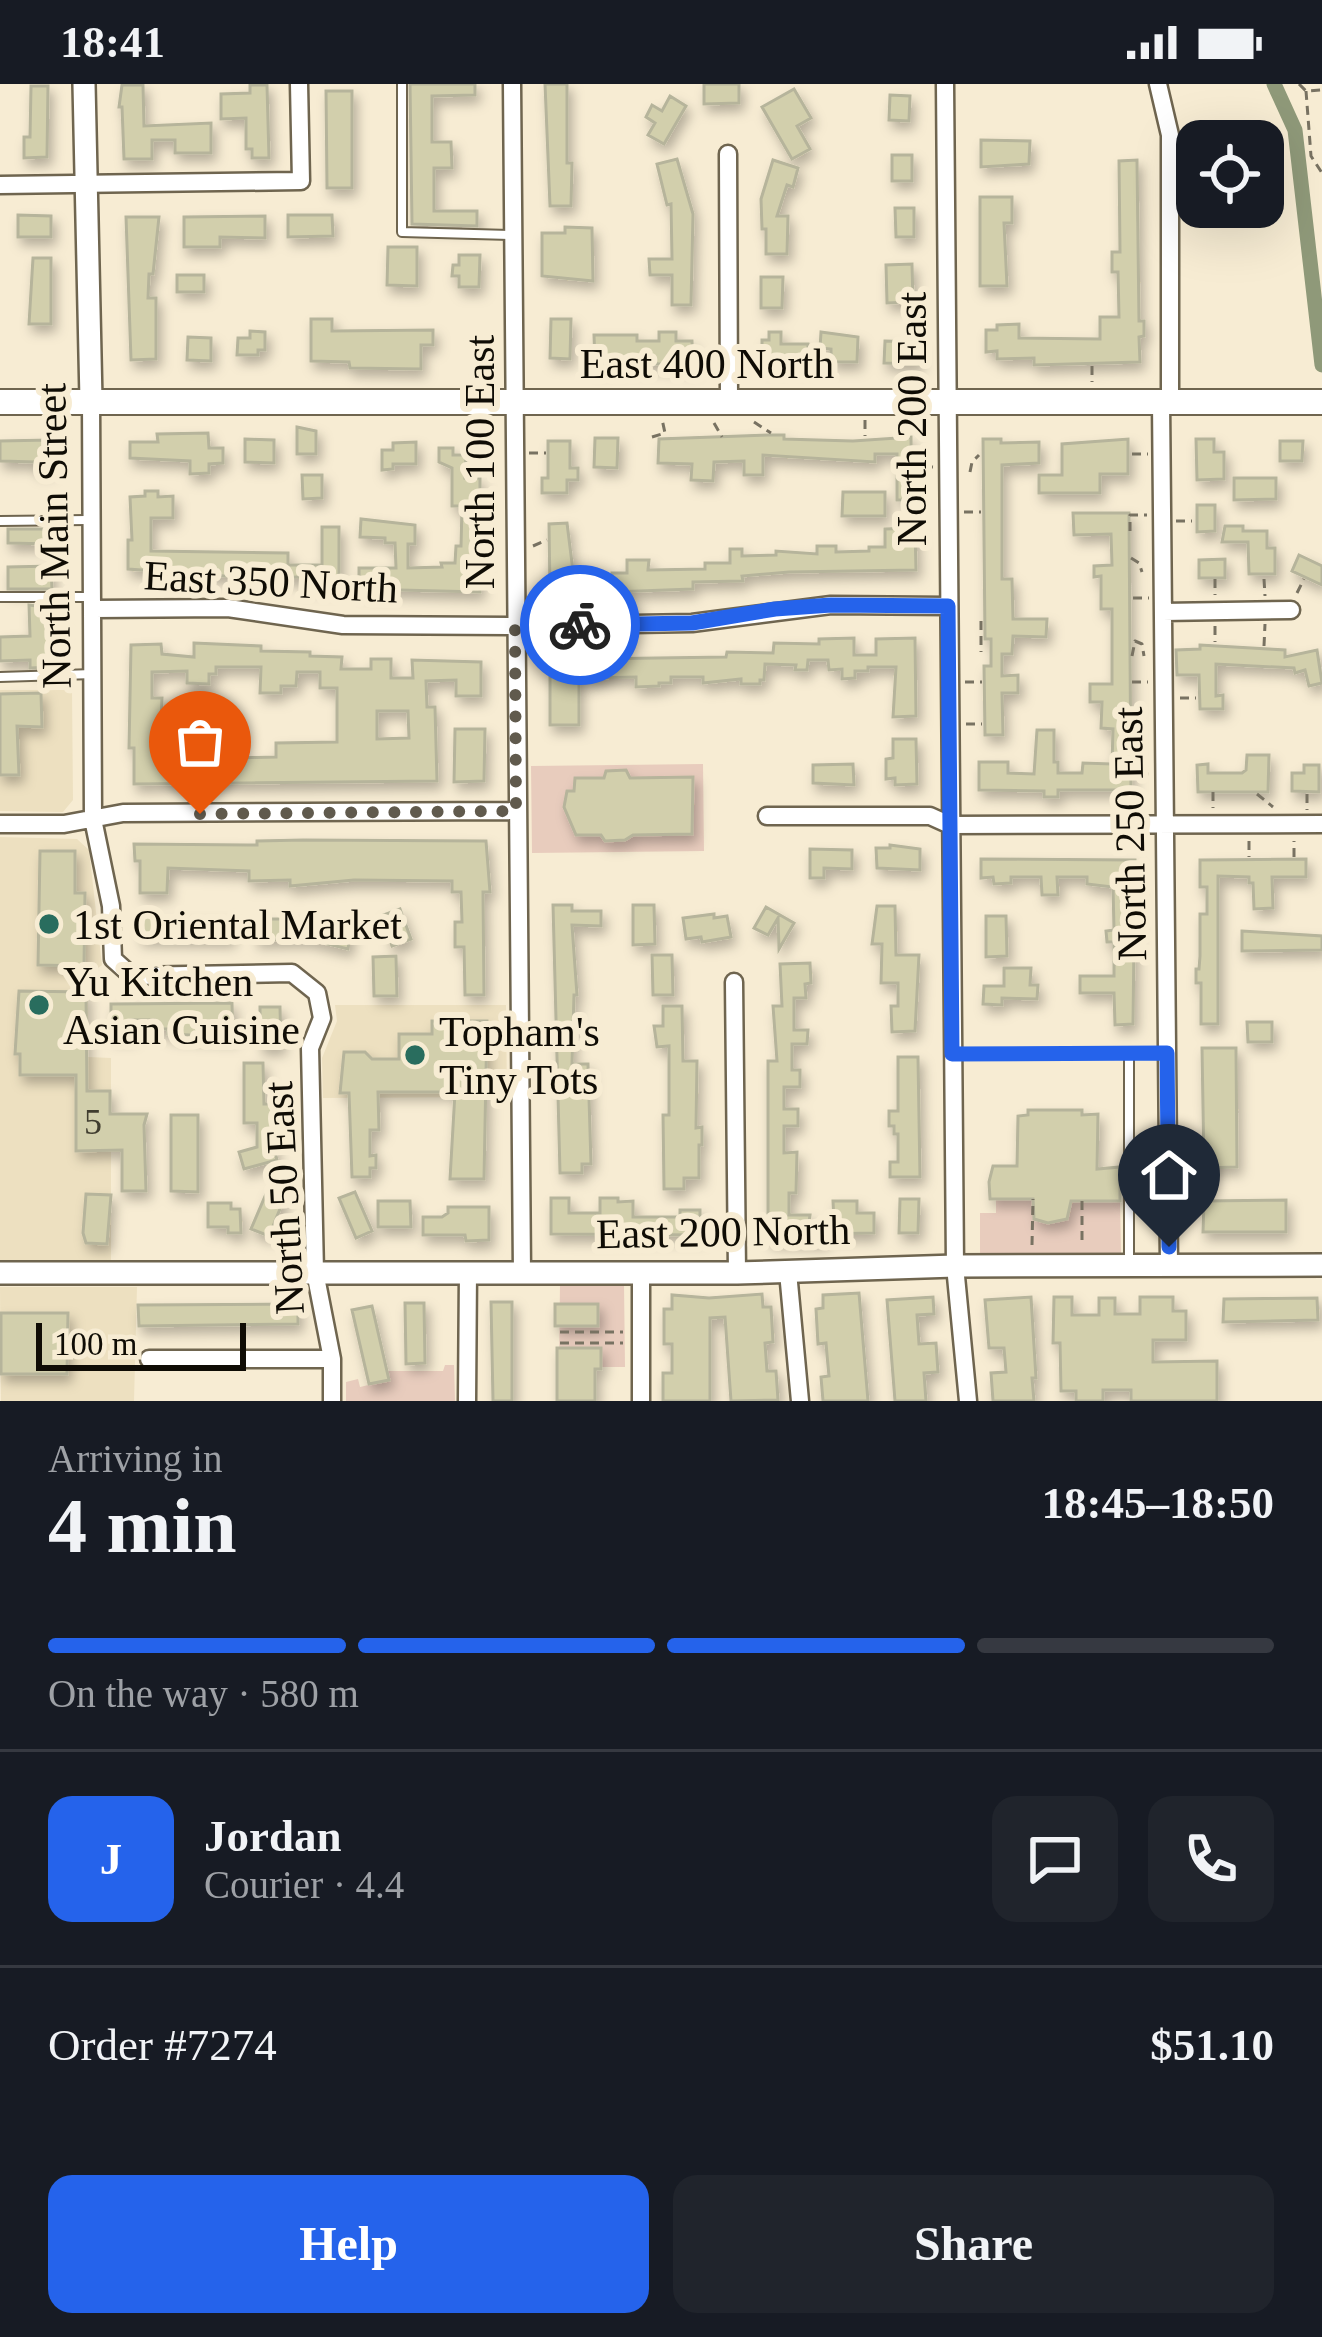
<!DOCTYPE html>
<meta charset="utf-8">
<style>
body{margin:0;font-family:Georgia,serif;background:#20242c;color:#f1f3f6;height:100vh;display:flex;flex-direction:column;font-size:45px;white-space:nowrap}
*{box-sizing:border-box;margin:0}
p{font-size:39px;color:#9ea1a6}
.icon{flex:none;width:66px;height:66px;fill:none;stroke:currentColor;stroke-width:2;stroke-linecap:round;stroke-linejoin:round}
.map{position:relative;height:1317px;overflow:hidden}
.side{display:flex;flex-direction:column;background:#171b24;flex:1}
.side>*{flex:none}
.fabs{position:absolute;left:1176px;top:36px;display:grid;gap:24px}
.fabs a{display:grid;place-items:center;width:108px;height:108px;border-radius:24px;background:#171b24;box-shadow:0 12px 48px #0002;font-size:60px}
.scale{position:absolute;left:36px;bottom:30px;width:210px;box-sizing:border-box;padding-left:12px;border:6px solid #0f0c05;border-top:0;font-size:33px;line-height:42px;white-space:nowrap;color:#0f0c05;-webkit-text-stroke:9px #f7ecd3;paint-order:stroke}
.pin{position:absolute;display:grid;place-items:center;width:102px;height:102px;color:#fff;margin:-123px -51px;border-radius:50% 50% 50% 0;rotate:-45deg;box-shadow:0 0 12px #0007}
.pin .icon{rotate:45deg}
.courier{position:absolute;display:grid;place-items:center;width:120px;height:120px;margin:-60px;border:9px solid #2563eb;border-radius:50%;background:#fff;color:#222;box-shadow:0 3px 15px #0007}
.overview em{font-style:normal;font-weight:700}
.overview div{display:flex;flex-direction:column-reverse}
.overview{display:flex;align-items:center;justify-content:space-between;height:204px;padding:0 48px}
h1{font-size:78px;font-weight:700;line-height:90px}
.bar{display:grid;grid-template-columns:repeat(4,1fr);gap:18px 12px;align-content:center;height:144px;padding:0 48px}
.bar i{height:15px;border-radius:9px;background:#363941}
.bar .active{background:#2563eb}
.bar p{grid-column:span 4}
.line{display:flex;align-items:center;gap:30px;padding:0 48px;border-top:3px solid #363941}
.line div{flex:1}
.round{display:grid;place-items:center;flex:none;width:126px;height:126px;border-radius:24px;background:#20242c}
.primary-button{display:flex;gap:24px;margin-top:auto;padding:24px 48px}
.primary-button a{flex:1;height:138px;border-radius:24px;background:#2563eb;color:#fff;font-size:48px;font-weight:700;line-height:138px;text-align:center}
.primary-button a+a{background:#20242c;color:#f1f3f6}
.status{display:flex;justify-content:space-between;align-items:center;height:84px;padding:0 60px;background:#171b24;direction:ltr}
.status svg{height:33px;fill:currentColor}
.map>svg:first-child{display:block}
</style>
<div class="status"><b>18:41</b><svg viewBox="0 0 49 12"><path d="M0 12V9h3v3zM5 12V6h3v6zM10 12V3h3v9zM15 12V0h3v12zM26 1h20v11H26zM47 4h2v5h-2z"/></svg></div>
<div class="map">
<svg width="1322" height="1317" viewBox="0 0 1322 1317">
<defs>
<filter id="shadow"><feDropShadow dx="4" dy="7" stdDeviation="6" flood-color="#0004"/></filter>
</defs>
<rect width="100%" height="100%" fill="#f7ecd3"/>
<path fill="#ede0c0" d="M0 606H72L73 716 63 728 0 727Z
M0 753 77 755 89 766 102 881 88 892V973L111 974V1176L0 1177Z
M335 921H506L507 1013 323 1014 322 974 337 937Z
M0 1203H137L134 1317H1Z"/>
<path fill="#e8ccbd" d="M703 680 704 767 532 769 531 682Z
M996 1115H1033L1034 1135 1071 1125V1117H1120L1121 1169 980 1170V1129H996Z
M560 1200H624L625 1283H559Z
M445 1281H454L455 1317H346V1298L358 1295 360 1303 389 1296 387 1287H443Z"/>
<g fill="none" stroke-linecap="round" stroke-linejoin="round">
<path stroke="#8f9979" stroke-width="15" d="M1274 0 1295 46 1322 281"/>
</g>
<path fill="#d2cfac" stroke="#b6b49b" stroke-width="3" fill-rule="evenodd" filter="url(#shadow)" d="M410 0H475V11L432 12V58H451L452 84H434V127H477V142L412 140Z
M545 0H567V79H572L571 122H550Z
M704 0H739V19L704 20Z
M122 1H143L144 42 211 39V69H175V56H152V75H124L122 23H119Z
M250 1H267L269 74H252V65H246V34L221 35V10L250 9Z
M31 2H48L47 73 24 74V53H30Z
M794 5 811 34 797 42 810 65 792 75 762 23Z
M326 7H352V104H327Z
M890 11 910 12 909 37 889 36Z
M670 12 686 22 664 60 648 51 655 39 646 33 652 21 662 27Z
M981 56 1030 57 1029 80 981 83Z
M892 71H912V97H892Z
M677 75 693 130 691 221H672V191H650L649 175H672L671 120 667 121 657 80Z
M773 76 798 84 793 103 787 101 777 132H788L787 170H766V145H762L761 115Z
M1137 76 1139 237H1144V252L1139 253 1140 278 1034 281V274L997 275V267L986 268V246H997V241L1019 240V254L1100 255V233H1119L1118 188H1112V168H1120L1119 77Z
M980 113H1012V139H1004L1007 202H980Z
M895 124H914V153H896Z
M18 131 51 132V153H18Z
M288 131H332L333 152 288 153Z
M265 132V154L220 153V163H184V133Z
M126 133H159L153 190H149L148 214H156V275L131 276Z
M565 143 592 144 593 197 542 192V149H565Z
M388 163H417V202L387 201Z
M459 171H480L479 203H459V192H452L453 181H459Z
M33 174H51V240H29Z
M912 180 913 218 887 219 886 181Z
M177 191H204V208H177Z
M761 193H783L782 224H761Z
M311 235H332V247L433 246V261H421V285L350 284 349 278 311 277Z
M551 235H571L570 275 550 274Z
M250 247 265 248V266H258V271H237L238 254H250Z
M659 248H676V257H692L693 282 643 279 595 282 594 251H637V257H659Z
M769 248H781V260H808V279H762V256H769Z
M821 248 858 253 857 278H831V265L820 264Z
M188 253 211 254V277L187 276Z
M885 257 918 258V280L884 279Z
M297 343 316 347V370H297Z
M208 349 209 364H223V379L209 380V389L190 390V377L130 374V358H158L157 350Z
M768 351H784V355L853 357 911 353 912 416H897V370H875V378L763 371V391H744V377L714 378 713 397 691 396 692 380 658 379 659 355Z
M595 354H618L617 384 594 383Z
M245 355 274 356V379L245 378Z
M983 355H1001V359L1039 358V379L1002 381V495H1012L1013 535H1047L1046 553 1013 552 1012 570H1002V592L1018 591V609H1002L1003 651H985L984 582H991V555H985Z
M1128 355V390H1100V409H1039V391H1062V360Z
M1196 355H1214V368H1224V395L1197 396Z
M49 356V385H35V378L0 377V357Z
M548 357H570V384H578V396H567V409H542V394H548Z
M1280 357H1303L1302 377H1280Z
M416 358V380H393V385L382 386V366H393V359Z
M439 364H453V371H466L465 394H480V508L359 505V484H396L395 459H385V454L360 453 361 435 415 441V460H408V484L442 483 441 479H455L456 462H461L462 422H452V384L439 378Z
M302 391H322V414L303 415Z
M1234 394H1276V415L1234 416Z
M145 407H158V413L173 412V434H151V467L288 469V481H322V443H339V501L301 500V493L252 494 128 485V456H132L130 413 145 412Z
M843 408H885V432H842Z
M1197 421H1215V447L1197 448Z
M1073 429H1129L1131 706H1058V713H1044V707L979 706V678H1008V689L1034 690 1037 646H1054V678H1058V689H1082L1083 679 1112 680 1113 645 1101 644 1102 618H1090V600H1112V525H1101V492L1094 493V482L1112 481 1111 450 1074 451Z
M567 439 573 487H590V509H550L549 440Z
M1225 442H1243V447H1267V464H1275V490H1249L1248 458H1222Z
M915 444 916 486 789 488 742 492 743 497 693 498V505L612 508V489H627V476H649L648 486 705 485V479H730V465H742V472L776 471V467L817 470V462H836V468L869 467V463H885V445Z
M8 445H51V460L8 459Z
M1299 471 1322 482V501L1292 487Z
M1225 475V494H1199V476Z
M51 482 52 505H8V483Z
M29 521 53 524 54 583 30 584V576L0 577V553L30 552Z
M854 554V571H876V555L915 554 916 632 893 633 896 583H868V587H855V594L842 595V585L829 586 828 576H808L807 586H795L796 581 765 580 764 596H760V600H741V595L703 599V593H671V599H659V602L636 603V593L587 594V575L726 573 727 568 773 569 774 559 819 560V555Z
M194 559 261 562V567L310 568V572L342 573 341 585H371V575H391V594H413L412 576 481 578V612H456V596L426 597 427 623H435L437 697 134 700V664H129L131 561 161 560 162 570 194 573ZM216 583H261L260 609H281V602H296L297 588H320V604H337V658L276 659V673L235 674V659H212V668L181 669V684L159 683 162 614H152V588L187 587V599L209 600V590H216ZM377 627H408L409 654 377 655Z
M1200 561 1285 566V573L1317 566 1322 599 1309 602 1305 586 1295 589 1294 584 1216 580V612L1223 611V625H1200L1199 591H1177L1176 566 1200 565Z
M550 586H579V641H550Z
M41 609 42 643 17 642 19 691H0V610Z
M455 645H485L484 697 454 698Z
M893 655H916L917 700 895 701V694L886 695V675L893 674Z
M1247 671H1269L1268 708H1198L1197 681 1208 680V689H1242L1246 686Z
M853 680 854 701 813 699V681Z
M1304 681H1319V708L1292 707V689H1304Z
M626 686 630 694 693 693 692 750 633 751 625 756 605 757 601 751H576L564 723 567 707H574L575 694H604L606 687Z
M303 756 486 757 490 808H483L484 911H465L464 863H455V838H462L461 808H452V797L354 796 290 802V796L249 797V787L168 784 167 809H140V777H135L134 760 249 761H257V757Z
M890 761 920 765V786L877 784 876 764H890Z
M810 765 852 766V785L824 784V794H810Z
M40 767H75V809H85L84 882 38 881Z
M981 775 1135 776 1133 940 1115 941 1114 909H1080V892H1114V858H1107L1106 847 1114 846 1113 803 1087 800V793H1057L1058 811H1042L1041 793H1011V799L994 800 993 793 981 794Z
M1306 775V793H1272L1273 824 1254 825 1253 799H1249V793L1218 792V940H1201V899H1196V885H1199L1200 872V830H1207V803H1200V776Z
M553 821H572V827H601V842L572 841 577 911H574L572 980H588L591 1080H582V1089H560Z
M633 821H654L655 860 633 861Z
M877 822H895L896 871H919L915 947 892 948 891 922H898V899H881L882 860H872Z
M766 823 794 839 779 865 778 834 768 851 754 844Z
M400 825 411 855 392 862 381 832Z
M714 830V834L727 832 731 853 702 858 701 853 686 855 683 834Z
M986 832H1006L1007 872 986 873Z
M139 833 231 835V855L139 854Z
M255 835H299L351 845 348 865 307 855 255 856Z
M1242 847 1322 852V866L1242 867Z
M652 871H672L673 911H653Z
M396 872 397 912H374L373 873Z
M810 879 811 899 805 900 806 914H794V946H808L807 960H792V986H800V1003H784V1025H798V1042H784V1069L797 1068 796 1109H789V1131H810L809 1139H834L833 1117H857V1129H874V1149L824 1150V1157L768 1156V977H777L773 922H782L780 880Z
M1004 884H1031L1030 901H1038L1037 915 1002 914V921L983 920 984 902H1004Z
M19 907 86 908 87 1007H110V1030H147L144 1041 146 1107H122V1066L76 1067V991H20V970H15Z
M232 919 233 953 168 950V945H154V936H131V951H111V920Z
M663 922H682L683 977H697L696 1044 702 1043V1061H699V1094H684V1105H664L663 1031H669V962L657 963 654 942H663Z
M260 923H280L281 963H260Z
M432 937H487L484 1095H450L455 1008H378L379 1046H370V1072L376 1071V1084H370V1093H352L349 1009H340L344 968H365L372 975H399V950H432Z
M1247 938H1272V958H1248Z
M1202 964H1236L1237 1083 1204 1084Z
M898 973H918L920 1093H890V1078H898V1050H894V1042H889V1027H898Z
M244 979H263L264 1020H276V1051H270L277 1076 244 1085 239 1068 257 1063V1039H244Z
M1028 1026H1082V1031L1098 1030 1097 1085 1120 1083V1117H1071L1067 1135 1048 1139 1034 1135 1033 1115H990L989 1098 993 1082H1017L1018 1032 1028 1031Z
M171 1031H198V1108L171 1107Z
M269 1103 286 1110 269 1152 251 1145Z
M355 1108 372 1147 356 1154 339 1114Z
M86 1110 111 1111 107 1160 86 1159 83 1149Z
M551 1114H569V1129H600V1114H618V1118L633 1117V1133H680V1126H700V1151L551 1150Z
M900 1115H919L918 1149H899Z
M1286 1116V1148H1203L1204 1117Z
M378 1117H410L411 1143H378Z
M208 1119H231V1125H240L241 1149H228V1143H208Z
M448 1123H489V1156L466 1157 465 1151H423V1133H442L448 1129Z
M859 1209 868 1317H823L821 1293 829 1292 827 1271 826 1259 818 1260 816 1225 823 1224V1211Z
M762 1210 763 1223H771L773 1258 765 1259 767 1287H776L778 1316 731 1317 725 1233 710 1234V1317H663V1289H672V1260H664V1225H672V1211L709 1214Z
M933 1213 934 1230 917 1231 919 1260 936 1259 938 1288 924 1289 926 1317H895L887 1216Z
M1031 1213 1036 1294H1032L1034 1317H993L991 1289 1006 1288 1004 1264H989L985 1216Z
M1054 1213H1072V1231H1099V1214H1115V1230H1140V1213H1173V1227H1186V1256H1153V1278L1217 1277V1317H1131V1306H1103V1317H1076V1307H1061L1060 1259H1053Z
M1317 1214 1318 1236 1223 1238 1224 1215Z
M491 1218H512V1317H493Z
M405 1219H424L425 1279 406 1280Z
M298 1220V1240L139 1242 138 1221Z
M555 1220H598V1242H555Z
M372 1222 389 1296 369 1300 352 1226Z
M1 1229H68L67 1290H1Z
M557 1264H601V1285H595V1317H557Z"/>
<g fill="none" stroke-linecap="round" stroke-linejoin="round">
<defs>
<path id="service" d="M402 0V148L514 151
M0 437 88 436
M0 513H92
M0 593 93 590
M1129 969H1164
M954 970 1129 969V1180"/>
<path id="minor" d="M512 0 522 1188
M945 0 955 1182 968 1317
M1158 0 1170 51V318
M728 70 729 318
M0 101 301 97 299 0
M91 316 93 735 111 822 113 875 132 892 292 889 317 909 322 934 310 964 315 1188 332 1275V1317
M1161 318 1169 1181
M93 525 228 524 343 541 515 542 692 539 831 521 948 522
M1163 528 1291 526
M767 732H930L950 741 1322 740
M0 740H64L123 729 516 727
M734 898 737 1189
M641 1188V1317
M788 1188 800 1317
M149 1275H332
M467 1317 468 1187"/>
<path id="tertiary" d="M84 0 91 316
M0 1189H737L955 1182 1322 1181"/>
<path id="secondary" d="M0 318H1322"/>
</defs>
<use href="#service" stroke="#6f654f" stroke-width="12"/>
<use href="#minor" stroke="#6f654f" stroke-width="21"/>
<use href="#tertiary" stroke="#6f654f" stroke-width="26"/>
<use href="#secondary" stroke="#6f654f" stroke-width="28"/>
<path stroke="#787262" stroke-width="3" stroke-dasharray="9 6" stroke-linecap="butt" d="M1299 0 1306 7 1322 6
M1306 7 1311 72 1322 89
M1092 282V298
M865 336V352
M754 338 771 349
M714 339 722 353
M652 353 665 349 662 335
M529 369H546
M1132 370H1148
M917 382 933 383
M970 388 972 378 979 371
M964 428H981
M1176 437H1192
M1130 447V431H1147
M533 462 547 456
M1131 474 1139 479 1142 488
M1215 495V511
M1264 495 1265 512
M1297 509 1304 495
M563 511 579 525
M1133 514H1149
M981 537V568
M1215 542V558
M1264 562 1265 540
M1132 572 1135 557 1142 560 1144 572
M965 598H982
M1132 598H1148
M1180 614H1196
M966 640H982
M1132 641H1148
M1132 690H1149
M1213 708V724
M1257 710 1273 723
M1307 710V726
M1249 757V773
M1294 773V757
M1082 1117V1161
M1032 1161 1033 1115
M560 1248H623
M560 1259H623"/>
<use href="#service" stroke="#fff" stroke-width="8"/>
<use href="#minor" stroke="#fff" stroke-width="16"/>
<use href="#tertiary" stroke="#fff" stroke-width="21"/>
<use href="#secondary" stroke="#fff" stroke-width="24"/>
</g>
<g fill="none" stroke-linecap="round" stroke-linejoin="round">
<path stroke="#605a4d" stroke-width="12" stroke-dasharray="0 21.6" d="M200 730 516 727 515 542 580 541"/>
<path stroke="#2563eb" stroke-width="15" d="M580 541 692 539 775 525 831 521 948 522 952 970 1167 969 1169 1163"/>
</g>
<g fill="#296d5e" stroke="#f7ecd3" stroke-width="4.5">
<circle cx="49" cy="840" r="12"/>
<circle cx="39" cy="921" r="12"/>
<circle cx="415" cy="971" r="12"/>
</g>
<g text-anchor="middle" stroke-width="12" stroke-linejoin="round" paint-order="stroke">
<g font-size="36" fill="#403d2f">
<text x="93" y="1050">5</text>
</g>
<g font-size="42" fill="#0f0c05" stroke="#f7ecd3">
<text x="707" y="294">East 400 North</text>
<text transform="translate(911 335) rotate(-90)" y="15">North 200 East</text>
<text transform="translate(479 378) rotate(-90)" y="15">North 100 East</text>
<text transform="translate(53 452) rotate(-91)" y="15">North Main Street</text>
<text transform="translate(271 497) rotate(3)" y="15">East 350 North</text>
<text transform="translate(1129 750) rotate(-91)" y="15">North 250 East</text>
<text transform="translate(283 1114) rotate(-93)" y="15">North 50 East</text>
<text transform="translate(723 1147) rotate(-1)" y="15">East 200 North</text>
</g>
<g font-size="42" fill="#0f0c05" stroke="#f7ecd3" text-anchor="start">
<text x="73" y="855">1st Oriental Market</text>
<text x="63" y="912">Yu Kitchen<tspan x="63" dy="48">Asian Cuisine</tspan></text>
<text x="439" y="962">Topham's<tspan x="439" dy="48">Tiny Tots</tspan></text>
</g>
</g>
</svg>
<div class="fabs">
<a><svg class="icon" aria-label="locate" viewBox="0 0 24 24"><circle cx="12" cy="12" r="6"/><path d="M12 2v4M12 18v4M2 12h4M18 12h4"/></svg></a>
</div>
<div class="scale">100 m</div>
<div class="pin" style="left:200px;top:730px;background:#ea580c"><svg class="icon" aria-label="bag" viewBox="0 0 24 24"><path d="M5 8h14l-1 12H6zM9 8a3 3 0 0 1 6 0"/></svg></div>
<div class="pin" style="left:1169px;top:1163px;background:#1f2937"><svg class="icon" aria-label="home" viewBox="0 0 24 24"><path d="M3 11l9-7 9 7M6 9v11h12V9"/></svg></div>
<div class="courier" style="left:580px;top:541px"><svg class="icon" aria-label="bike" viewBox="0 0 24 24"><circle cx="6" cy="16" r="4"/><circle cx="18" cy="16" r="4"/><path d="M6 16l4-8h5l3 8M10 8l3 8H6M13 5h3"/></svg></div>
</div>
<section class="side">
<div class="overview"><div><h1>4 min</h1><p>Arriving in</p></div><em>18:45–18:50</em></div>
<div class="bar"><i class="active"></i><i class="active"></i><i class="active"></i><i></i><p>On the way · 580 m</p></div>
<div class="line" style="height:216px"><b class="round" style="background:#2563eb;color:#fff">J</b><div><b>Jordan</b><p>Courier · 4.4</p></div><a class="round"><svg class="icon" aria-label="chat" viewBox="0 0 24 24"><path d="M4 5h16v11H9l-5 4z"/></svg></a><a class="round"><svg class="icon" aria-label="phone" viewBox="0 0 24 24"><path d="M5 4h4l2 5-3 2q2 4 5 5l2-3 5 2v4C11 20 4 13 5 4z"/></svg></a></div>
<div class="line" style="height:156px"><div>Order #7274</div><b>$51.10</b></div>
<div class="primary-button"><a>Help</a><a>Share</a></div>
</section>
